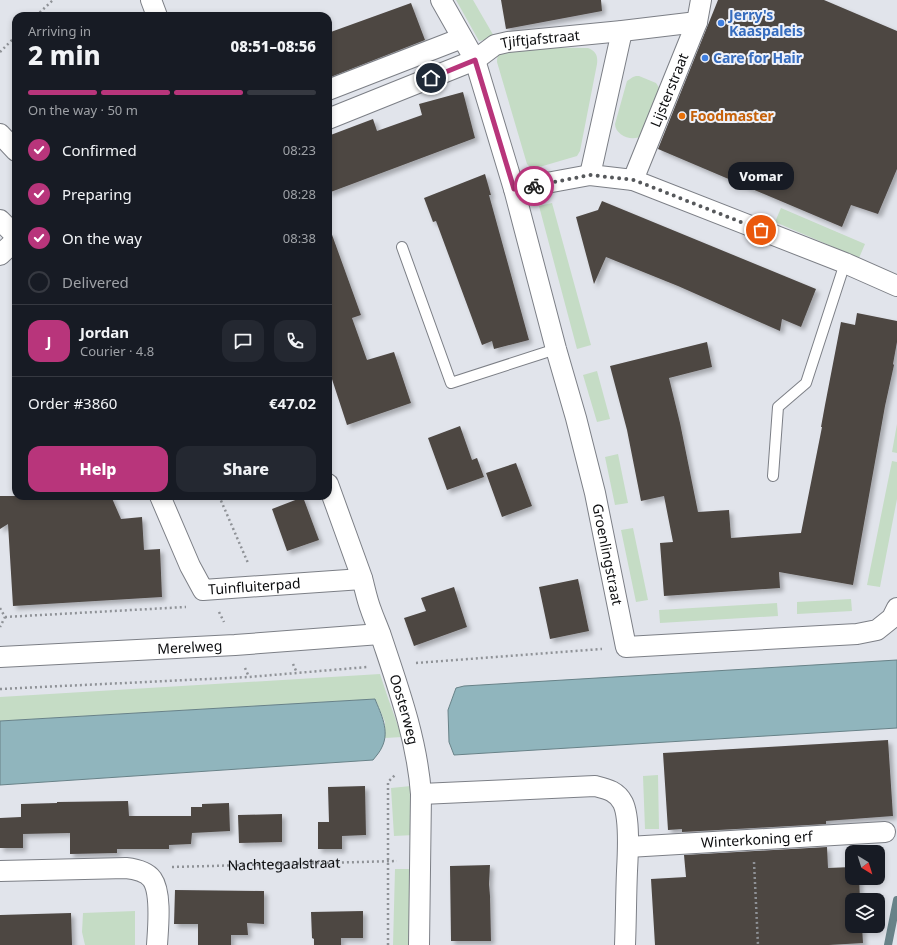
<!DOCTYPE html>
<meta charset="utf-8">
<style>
body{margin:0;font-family:"Noto Sans",sans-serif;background:#242831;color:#f1f3f6;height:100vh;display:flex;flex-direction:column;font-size:15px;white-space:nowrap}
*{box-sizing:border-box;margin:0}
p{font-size:13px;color:#9ea1a6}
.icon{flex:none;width:22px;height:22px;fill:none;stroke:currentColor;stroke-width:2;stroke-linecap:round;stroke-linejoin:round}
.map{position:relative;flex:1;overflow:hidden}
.details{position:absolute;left:12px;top:12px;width:320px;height:488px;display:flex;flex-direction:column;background:#171b24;border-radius:12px;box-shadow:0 2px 6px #0003}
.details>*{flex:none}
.needle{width:26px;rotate:142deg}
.buttons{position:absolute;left:845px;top:845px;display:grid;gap:8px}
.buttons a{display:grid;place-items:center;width:40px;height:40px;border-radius:8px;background:#171b24;box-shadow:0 2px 6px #0003;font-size:20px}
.pin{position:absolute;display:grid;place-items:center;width:34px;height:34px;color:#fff;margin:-17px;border:2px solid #fff;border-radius:50%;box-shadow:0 1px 4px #0007}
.courier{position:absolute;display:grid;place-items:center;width:40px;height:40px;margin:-20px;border:3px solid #b8357b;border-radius:50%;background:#fff;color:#222;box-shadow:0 1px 5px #0007}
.bubble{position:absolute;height:28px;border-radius:12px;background:#171b24;box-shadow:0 2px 6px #0003;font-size:13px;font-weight:800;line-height:28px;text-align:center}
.overview em{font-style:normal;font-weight:800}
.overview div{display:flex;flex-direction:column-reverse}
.overview{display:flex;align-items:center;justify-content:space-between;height:68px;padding:0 16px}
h1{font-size:26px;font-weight:800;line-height:30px}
.bar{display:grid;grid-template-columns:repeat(4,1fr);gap:6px 4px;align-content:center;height:48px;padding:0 16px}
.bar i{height:5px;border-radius:3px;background:#363941}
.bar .selected{background:#b8357b}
.bar p{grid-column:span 4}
.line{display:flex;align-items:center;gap:10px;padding:0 16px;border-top:1px solid #363941}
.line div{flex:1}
.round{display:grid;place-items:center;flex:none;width:42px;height:42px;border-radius:12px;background:#242831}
ol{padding:0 16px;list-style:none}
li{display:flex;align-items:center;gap:12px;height:44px}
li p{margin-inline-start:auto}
li .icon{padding:4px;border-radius:50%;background:#b8357b;color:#fff;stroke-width:4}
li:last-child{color:#9ea1a6}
li i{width:22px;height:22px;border:2px solid #363941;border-radius:50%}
.action{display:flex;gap:8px;margin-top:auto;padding:8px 16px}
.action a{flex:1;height:46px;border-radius:12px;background:#b8357b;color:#fff;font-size:16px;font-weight:800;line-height:46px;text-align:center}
.action a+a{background:#242831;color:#f1f3f6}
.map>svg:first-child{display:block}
</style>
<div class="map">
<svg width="897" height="945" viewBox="0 0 897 945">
<defs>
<filter id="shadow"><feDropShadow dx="3.5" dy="3.5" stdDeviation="2" flood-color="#0004"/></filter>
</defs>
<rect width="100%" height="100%" fill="#e1e4eb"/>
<path fill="#c5dcc5" d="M456 0H473L495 38 479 41Z
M508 47 588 48C596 51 598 56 597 64L580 151 577 156 536 168H531L527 164 497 62C497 53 501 52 508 47Z
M636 76H639L656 83 660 89 641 136C632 142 615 135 615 124L627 81 633 77Z
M552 203 591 345 577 349 539 206Z
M781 208 865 244 859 258 775 222Z
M597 371 610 419 597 422 583 375Z
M897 424V453L892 452Z
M618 454 628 503 615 505 605 457Z
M892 461 897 462V499L880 587 867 585Z
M633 528 648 600 636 602 621 530Z
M851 599 852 611 797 614V602Z
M777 603 778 616 660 623 659 610Z
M380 674 388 698 402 737 385 738V722L375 699 0 721V697Z
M658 775 659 829H645L643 776Z
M411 786 414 835 394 836 391 788Z
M395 869H412L411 945H393Z
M135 911V945H85L82 932 83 913Z"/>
<path fill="#90b5bd" stroke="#688288" d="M897 660V728L454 755 449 742 448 710 456 688 464 686Z
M375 699C381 714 390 731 382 747 380 752 376 756 373 760L0 785V721Z"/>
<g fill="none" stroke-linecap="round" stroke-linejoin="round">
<path stroke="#688288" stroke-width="8" d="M888 945 897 900"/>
</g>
<path fill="#4d4743" filter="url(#shadow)" d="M501 0H601L602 11 506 29Z
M718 0H824L897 31V169L878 214 851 205 842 227 658 149Z
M411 3 425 40 328 78V33Z
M463 92 475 138 328 193V136L373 119 377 131 422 115 419 104Z
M485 174 491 195H489L529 340 494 349 492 341 482 345 436 221 433 222 424 198Z
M602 201 816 289 801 327 782 319 780 331 678 286 606 257 594 284 576 217 598 210Z
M331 232 361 315 352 318 367 360 394 352 411 403 347 425 328 367V233Z
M857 313 897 321V342L893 364 894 365 885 406 853 585 779 572 780 588 664 596 660 543 673 542 664 496 641 501 627 430 610 366 707 342 712 367 669 378 680 423 698 512 729 510 731 538 801 533 822 427H821L825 405 841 322 855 325Z
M460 426 472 460 477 458 484 477 447 490 428 438Z
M516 463 532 506 502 517 486 473Z
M0 496H111L121 519 142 517 144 550 160 549 162 597 13 606 8 524 0 529Z
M303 497 319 540 287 551 272 509Z
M578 579 589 631 550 639 539 587Z
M454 587 467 627 414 646 404 618 426 611 421 598Z
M888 740 893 816 826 821V824L682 832V829L668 830 663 753Z
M365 786 366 835 342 836V849H318V822H329L328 787Z
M128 801 129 816H191V807H202V804L229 803 230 831 192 833 191 844 169 845V849H117V853L70 854V833L23 834V848H0V818L21 817V804L57 803V802Z
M282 814V842L239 843 238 815Z
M827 847 828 868 852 867V878H859L860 900H852V926H862L863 943 829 945H655L651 879 686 877 684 855Z
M490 865 489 884 490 896 491 941H451L450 866Z
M175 890 264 891V924L247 923 248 935H231V945H198V924H174Z
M363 911V938H341V945H314V939L312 938 311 912Z
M71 913 72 945H0V915Z"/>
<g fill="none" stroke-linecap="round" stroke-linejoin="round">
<defs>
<path id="lane" d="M402 247 451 383 556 349
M773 476 778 407 806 383 845 263"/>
<g id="street">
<path d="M151 0 157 16"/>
<path id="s2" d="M441 0 475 60 514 189 556 349 576 418 595 493 626 647 857 634 877 630 892 618 897 608"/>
<path d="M328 90 462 38"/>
<path id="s3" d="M328 119 475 60 495 45 508 42 622 31 697 22"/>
<path d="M0 134 16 151"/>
<path d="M590 175 622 31"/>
<path id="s4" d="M633 180 697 22 701 0"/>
<path d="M514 189 590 175 633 180 845 263 897 286"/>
<path d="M0 220 16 236"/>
<path d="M0 255 16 240"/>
<path id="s5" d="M328 484C339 515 351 547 362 578 365 589 367 600 371 610 374 619 378 627 381 636 398 687 417 739 421 794L419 945"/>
<path id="s6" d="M160 496 190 566 203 590 362 579"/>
<path id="s7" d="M0 657 235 645 380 634"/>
<path d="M421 794 595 786C607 789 617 791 623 803 630 818 628 853 627 871 626 895 626 920 625 945"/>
<path id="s8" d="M628 847 885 832"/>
<path d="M0 871 126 868C135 869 146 871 152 879 162 893 158 928 157 945"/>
</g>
</defs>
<use href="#lane" stroke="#7c7f86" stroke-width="12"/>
<use href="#street" stroke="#7c7f86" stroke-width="22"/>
<g stroke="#8f9297" stroke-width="2.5" stroke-dasharray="2 3" stroke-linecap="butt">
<path d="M36 16 53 0"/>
<path d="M0 52 16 36"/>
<path d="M219 496 248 563"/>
<path d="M0 608 5 617 0 627"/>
<path d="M219 612 224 622"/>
<path d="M5 617 186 607"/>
<path d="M416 663 602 649"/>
<path d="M293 664 297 673"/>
<path d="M245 668 249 677"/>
<path d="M0 689 249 677 367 667"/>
<path d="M754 862 758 945"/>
<path id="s1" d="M172 867 397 861"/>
<path d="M388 945V782L395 775"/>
</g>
<use href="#lane" stroke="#fff" stroke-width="10"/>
<use href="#street" stroke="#fff" stroke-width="20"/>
</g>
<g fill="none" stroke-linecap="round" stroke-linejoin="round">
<path stroke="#56585b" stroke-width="4" stroke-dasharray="0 7.2" d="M534 186 590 175 634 180 761 230"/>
<path stroke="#b8357b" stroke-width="5" d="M431 78 475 60 514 189 534 186"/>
</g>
<g fill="#3f7fe0" stroke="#eef1f9" stroke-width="1.5">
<circle cx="721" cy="23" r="4"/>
<circle cx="705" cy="58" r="4"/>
</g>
<circle fill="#e8710a" stroke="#eef1f9" stroke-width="1.5" cx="682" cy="116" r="4"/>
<g text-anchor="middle" stroke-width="4" stroke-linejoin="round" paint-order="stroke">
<g font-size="14" font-weight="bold" fill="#366cbe" stroke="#eef1f9" text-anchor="start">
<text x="729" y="20">Jerry's<tspan x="729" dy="16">Kaaspaleis</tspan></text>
<text x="713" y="63">Care for Hair</text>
</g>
<g font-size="14" fill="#0b0c0e" stroke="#eef1f9">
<text dy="5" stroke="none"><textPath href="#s3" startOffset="229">Tjiftjafstraat</textPath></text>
<text dy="5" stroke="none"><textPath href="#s4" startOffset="97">Lijsterstraat</textPath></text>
<text dy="5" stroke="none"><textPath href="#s2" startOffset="581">Groenlingstraat</textPath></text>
<text dy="5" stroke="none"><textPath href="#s6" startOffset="155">Tuinfluiterpad</textPath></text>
<text dy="5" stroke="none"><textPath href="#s7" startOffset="190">Merelweg</textPath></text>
<text dy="5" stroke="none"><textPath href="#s5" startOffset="238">Oosterweg</textPath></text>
<text dy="5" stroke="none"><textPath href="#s8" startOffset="129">Winterkoning erf</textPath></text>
<text dy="5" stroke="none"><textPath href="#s1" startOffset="112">Nachtegaalstraat</textPath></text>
</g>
<g font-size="14" font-weight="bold" fill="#c56008" stroke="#eef1f9" text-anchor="start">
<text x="690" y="121">Foodmaster</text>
</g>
</g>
</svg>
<div class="buttons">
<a><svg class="needle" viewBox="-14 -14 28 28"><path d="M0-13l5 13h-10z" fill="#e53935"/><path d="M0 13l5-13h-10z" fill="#9ea1a6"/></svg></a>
<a><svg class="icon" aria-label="layers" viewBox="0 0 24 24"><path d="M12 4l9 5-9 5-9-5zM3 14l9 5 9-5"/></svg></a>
</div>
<div class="pin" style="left:761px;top:230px;background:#ea580c"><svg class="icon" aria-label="bag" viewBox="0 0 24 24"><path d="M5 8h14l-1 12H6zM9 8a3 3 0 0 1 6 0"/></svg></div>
<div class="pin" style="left:431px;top:78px;background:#1f2937"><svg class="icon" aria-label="home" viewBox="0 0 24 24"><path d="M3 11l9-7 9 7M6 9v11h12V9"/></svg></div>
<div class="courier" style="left:534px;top:186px"><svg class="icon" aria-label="bike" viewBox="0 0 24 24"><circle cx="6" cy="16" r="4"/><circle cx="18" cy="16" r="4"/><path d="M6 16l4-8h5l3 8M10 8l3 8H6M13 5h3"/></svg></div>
<div class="bubble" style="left:728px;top:162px;width:66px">Vomar</div>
<section class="details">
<div class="overview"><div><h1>2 min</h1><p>Arriving in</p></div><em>08:51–08:56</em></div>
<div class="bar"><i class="selected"></i><i class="selected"></i><i class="selected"></i><i></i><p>On the way · 50 m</p></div>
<ol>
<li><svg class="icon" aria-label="check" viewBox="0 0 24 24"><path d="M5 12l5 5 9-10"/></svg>Confirmed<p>08:23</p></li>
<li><svg class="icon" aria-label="check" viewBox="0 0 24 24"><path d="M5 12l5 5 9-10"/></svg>Preparing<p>08:28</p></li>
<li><svg class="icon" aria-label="check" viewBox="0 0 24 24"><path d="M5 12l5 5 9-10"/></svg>On the way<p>08:38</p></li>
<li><i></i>Delivered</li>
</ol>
<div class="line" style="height:72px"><b class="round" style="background:#b8357b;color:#fff">J</b><div><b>Jordan</b><p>Courier · 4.8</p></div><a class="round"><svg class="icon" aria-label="chat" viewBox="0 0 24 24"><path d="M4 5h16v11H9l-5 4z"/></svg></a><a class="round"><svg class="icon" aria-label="phone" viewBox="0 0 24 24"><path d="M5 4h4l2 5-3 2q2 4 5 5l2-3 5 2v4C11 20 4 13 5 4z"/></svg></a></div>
<div class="line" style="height:52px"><div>Order #3860</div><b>€47.02</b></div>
<div class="action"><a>Help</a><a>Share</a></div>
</section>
</div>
